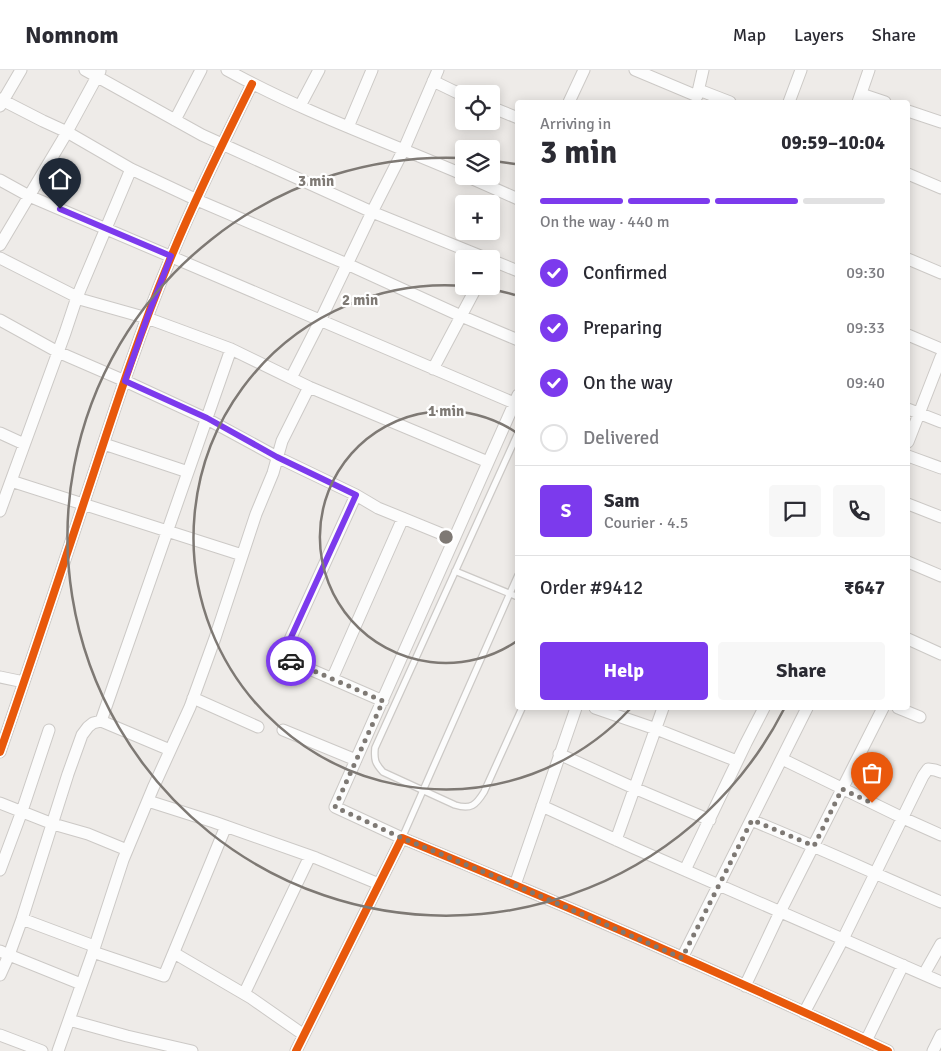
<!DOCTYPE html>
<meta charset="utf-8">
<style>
body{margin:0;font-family:Signika,sans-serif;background:#f7f7f7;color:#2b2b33;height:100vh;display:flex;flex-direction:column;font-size:19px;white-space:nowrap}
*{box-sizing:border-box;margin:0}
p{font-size:16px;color:#7c7c81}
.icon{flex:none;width:28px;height:28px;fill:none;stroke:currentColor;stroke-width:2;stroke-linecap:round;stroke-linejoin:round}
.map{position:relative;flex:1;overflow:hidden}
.drawer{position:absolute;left:515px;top:30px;width:395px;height:610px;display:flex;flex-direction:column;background:#fff;border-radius:5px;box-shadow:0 2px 12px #0003}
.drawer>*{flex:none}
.fabs{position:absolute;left:455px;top:15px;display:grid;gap:10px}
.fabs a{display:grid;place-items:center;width:45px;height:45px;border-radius:5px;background:#fff;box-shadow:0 2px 12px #0003;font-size:25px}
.pin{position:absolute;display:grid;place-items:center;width:42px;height:42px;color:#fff;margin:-51px -21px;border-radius:50% 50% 50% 0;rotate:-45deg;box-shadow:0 0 5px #0007}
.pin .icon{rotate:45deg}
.courier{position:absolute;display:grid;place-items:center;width:50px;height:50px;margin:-25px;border:4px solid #7c3aed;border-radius:50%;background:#fff;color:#222;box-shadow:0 1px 6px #0007}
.overview em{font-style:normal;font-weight:700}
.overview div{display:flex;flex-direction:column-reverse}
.overview{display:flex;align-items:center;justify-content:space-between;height:85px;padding:0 25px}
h1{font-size:32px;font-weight:700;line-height:38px}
.bar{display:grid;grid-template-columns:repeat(4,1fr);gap:8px 5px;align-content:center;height:60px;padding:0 25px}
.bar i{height:6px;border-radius:4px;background:#e1e1e2}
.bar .active{background:#7c3aed}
.bar p{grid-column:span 4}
.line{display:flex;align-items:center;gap:12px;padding:0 25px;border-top:1px solid #e1e1e2}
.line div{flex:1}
.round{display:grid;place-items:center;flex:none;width:52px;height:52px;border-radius:5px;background:#f7f7f7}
ol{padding:0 25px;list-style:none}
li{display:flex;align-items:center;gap:15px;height:55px}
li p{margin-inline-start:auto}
li .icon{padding:5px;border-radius:50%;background:#7c3aed;color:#fff;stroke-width:4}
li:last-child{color:#7c7c81}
li i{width:28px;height:28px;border:2px solid #e1e1e2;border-radius:50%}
.cta{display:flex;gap:10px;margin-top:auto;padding:10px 25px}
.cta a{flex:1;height:58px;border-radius:5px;background:#7c3aed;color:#fff;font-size:20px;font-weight:700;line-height:58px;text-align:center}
.cta a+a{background:#f7f7f7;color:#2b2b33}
header{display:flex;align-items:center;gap:30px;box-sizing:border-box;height:70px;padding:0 25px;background:#fff;border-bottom:1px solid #e1e1e2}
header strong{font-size:24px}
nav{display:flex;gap:28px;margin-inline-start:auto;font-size:18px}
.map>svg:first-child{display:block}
</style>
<header>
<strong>Nomnom</strong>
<nav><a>Map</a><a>Layers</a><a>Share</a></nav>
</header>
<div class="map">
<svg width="941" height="981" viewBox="0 0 941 981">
<rect width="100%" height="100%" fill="#eeebe8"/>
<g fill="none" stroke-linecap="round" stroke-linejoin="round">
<defs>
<path id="lane" d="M518 363 375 678C374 690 375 693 383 702L455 735C471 740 476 735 484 722L522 638
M455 501 518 527
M402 768 518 505"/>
<path id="street" d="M85 0 202 65 372 142 488 189
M227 0C303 42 385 71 464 105
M635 0 697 26
M433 11 464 26
M699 20 730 32
M861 24 885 32
M697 26 703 0
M0 29 43 51 67 62 131 99 197 130 347 194 461 246 518 270
M569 32 584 0
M789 32 801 0
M858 32 869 0
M0 36 21 0
M300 36 319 0
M491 37 518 48
M908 41 941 52
M175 50 201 0
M348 57 372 0
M908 104 941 118
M466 106 518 129
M0 110 29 126 514 333
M0 175 63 69 100 1
M0 188 83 230 147 248 231 279 309 317 488 392
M908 189 941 203
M491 190 518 201
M0 250 58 282 125 311 207 349 277 387 356 425 378 438 454 469
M908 265 941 279
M433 299 477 216
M291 308 320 251 372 142 404 79 438 0
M908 339 941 352
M0 363 24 374
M908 372 941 287
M104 374 188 402
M908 386 941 398
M11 411 242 485
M356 425 282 587 383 631
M908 434 941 447
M0 441 65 263 77 227 131 99
M908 492 941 506
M908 569 941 584
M0 607 24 612
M332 609 403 448
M193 628 258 657
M595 638 656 659 737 691
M898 638 920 647
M283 660 356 690
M170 680 101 651 231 279
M0 682C33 587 64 493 95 399 118 329 141 259 169 192 194 131 223 73 252 14
M559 684 634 718 710 750
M782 689 903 748 941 765
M148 731 214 752 316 788 379 814
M0 733 53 754 88 764 127 780
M542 736 634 778 941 912
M751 750C815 776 878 805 941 832
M402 768 335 737 518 325
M616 770 663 638
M0 800 22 741 49 660
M685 800 746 673 764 638
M515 815 576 638
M22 849 94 876
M0 881 9 885 22 849 68 704 82 665 88 657 93 653 101 651
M93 882 164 906 226 756
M174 883 251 928 304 965
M682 888 807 638
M924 904 941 874
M0 905 9 885 81 914
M745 916 780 842 883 638
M244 924 310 786
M804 943 843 869 923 706 928 699 935 700 941 702
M69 950 127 966 192 981
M0 965 42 981
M866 971 903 895
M58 981 92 885 123 790 153 718 190 637 215 568 256 444 273 403 282 371 309 317
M296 981 402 768C565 835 728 906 888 981
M933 981 941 965"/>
</defs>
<use href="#lane" stroke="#ccc9c6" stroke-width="8"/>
<use href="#street" stroke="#ccc9c6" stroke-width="13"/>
<use href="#lane" stroke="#fcfcfc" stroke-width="5.5"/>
<use href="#street" stroke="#fcfcfc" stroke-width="11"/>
<defs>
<path id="cycleway" d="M0 682C33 587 64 493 95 399 118 329 141 259 169 192 194 131 223 73 252 14
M296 981 402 768C565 835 728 906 888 981"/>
</defs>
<use href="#cycleway" stroke="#fff" stroke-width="11"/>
<use href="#cycleway" stroke="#e8590c" stroke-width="8"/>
</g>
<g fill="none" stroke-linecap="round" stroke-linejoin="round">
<path stroke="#7e7974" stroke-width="5" stroke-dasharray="0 9" d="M291 591 383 631 335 737 402 768 515 815 682 888 752 750 814 776 842 719 872 733"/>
<path stroke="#7c3aed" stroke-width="6" d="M60 139 171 186 147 248 125 311 207 348 277 387 356 425 282 587 291 591"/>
</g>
<g fill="none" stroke="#7e7974" stroke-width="2.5">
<path d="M517 571A126 126 0 1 1 517 363"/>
<path d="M630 639A252 252 0 1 1 464 216M472 216A252 252 0 0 1 515 225"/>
<path d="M784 639A379 379 0 1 1 463 88M492 91A379 379 0 0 1 515 94"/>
</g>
<circle cx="446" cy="467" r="8" fill="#7e7974" stroke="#fff" stroke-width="2.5"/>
<g font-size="15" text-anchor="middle" font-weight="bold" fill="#7e7974" stroke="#fff" stroke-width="4.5" stroke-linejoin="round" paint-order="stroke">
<text x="316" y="116">3 min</text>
<text x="360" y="235">2 min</text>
<text x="446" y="346">1 min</text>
</g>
</svg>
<div class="fabs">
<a><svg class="icon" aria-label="locate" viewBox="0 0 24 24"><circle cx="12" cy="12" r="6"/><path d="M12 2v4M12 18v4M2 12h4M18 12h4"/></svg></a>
<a><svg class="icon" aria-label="layers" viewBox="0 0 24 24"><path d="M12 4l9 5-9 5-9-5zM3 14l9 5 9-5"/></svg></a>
<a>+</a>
<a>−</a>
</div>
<div class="pin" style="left:872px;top:733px;background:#ea580c"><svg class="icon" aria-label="bag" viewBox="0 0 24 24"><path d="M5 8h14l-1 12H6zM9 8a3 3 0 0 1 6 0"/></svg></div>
<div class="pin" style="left:60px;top:139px;background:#1f2937"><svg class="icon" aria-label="home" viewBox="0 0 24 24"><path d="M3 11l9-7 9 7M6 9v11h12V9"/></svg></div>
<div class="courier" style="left:291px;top:591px"><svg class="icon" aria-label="car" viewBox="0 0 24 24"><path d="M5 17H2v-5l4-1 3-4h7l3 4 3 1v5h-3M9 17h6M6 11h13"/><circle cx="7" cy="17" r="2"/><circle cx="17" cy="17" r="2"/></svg></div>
<section class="drawer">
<div class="overview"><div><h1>3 min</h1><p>Arriving in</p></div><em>09:59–10:04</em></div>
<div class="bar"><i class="active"></i><i class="active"></i><i class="active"></i><i></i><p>On the way · 440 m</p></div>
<ol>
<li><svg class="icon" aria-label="check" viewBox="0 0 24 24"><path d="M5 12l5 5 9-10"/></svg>Confirmed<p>09:30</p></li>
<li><svg class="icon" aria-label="check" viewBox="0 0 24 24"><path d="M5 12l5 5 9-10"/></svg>Preparing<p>09:33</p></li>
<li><svg class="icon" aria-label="check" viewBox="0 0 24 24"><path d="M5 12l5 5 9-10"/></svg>On the way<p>09:40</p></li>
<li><i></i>Delivered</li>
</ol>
<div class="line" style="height:90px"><b class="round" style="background:#7c3aed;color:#fff">S</b><div><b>Sam</b><p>Courier · 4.5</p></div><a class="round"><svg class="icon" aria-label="chat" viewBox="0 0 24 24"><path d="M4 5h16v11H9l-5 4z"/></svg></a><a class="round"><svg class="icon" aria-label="phone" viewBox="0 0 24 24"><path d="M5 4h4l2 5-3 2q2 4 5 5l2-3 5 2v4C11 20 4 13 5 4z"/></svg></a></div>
<div class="line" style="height:65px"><div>Order #9412</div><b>₹647</b></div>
<div class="cta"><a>Help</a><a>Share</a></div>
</section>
</div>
